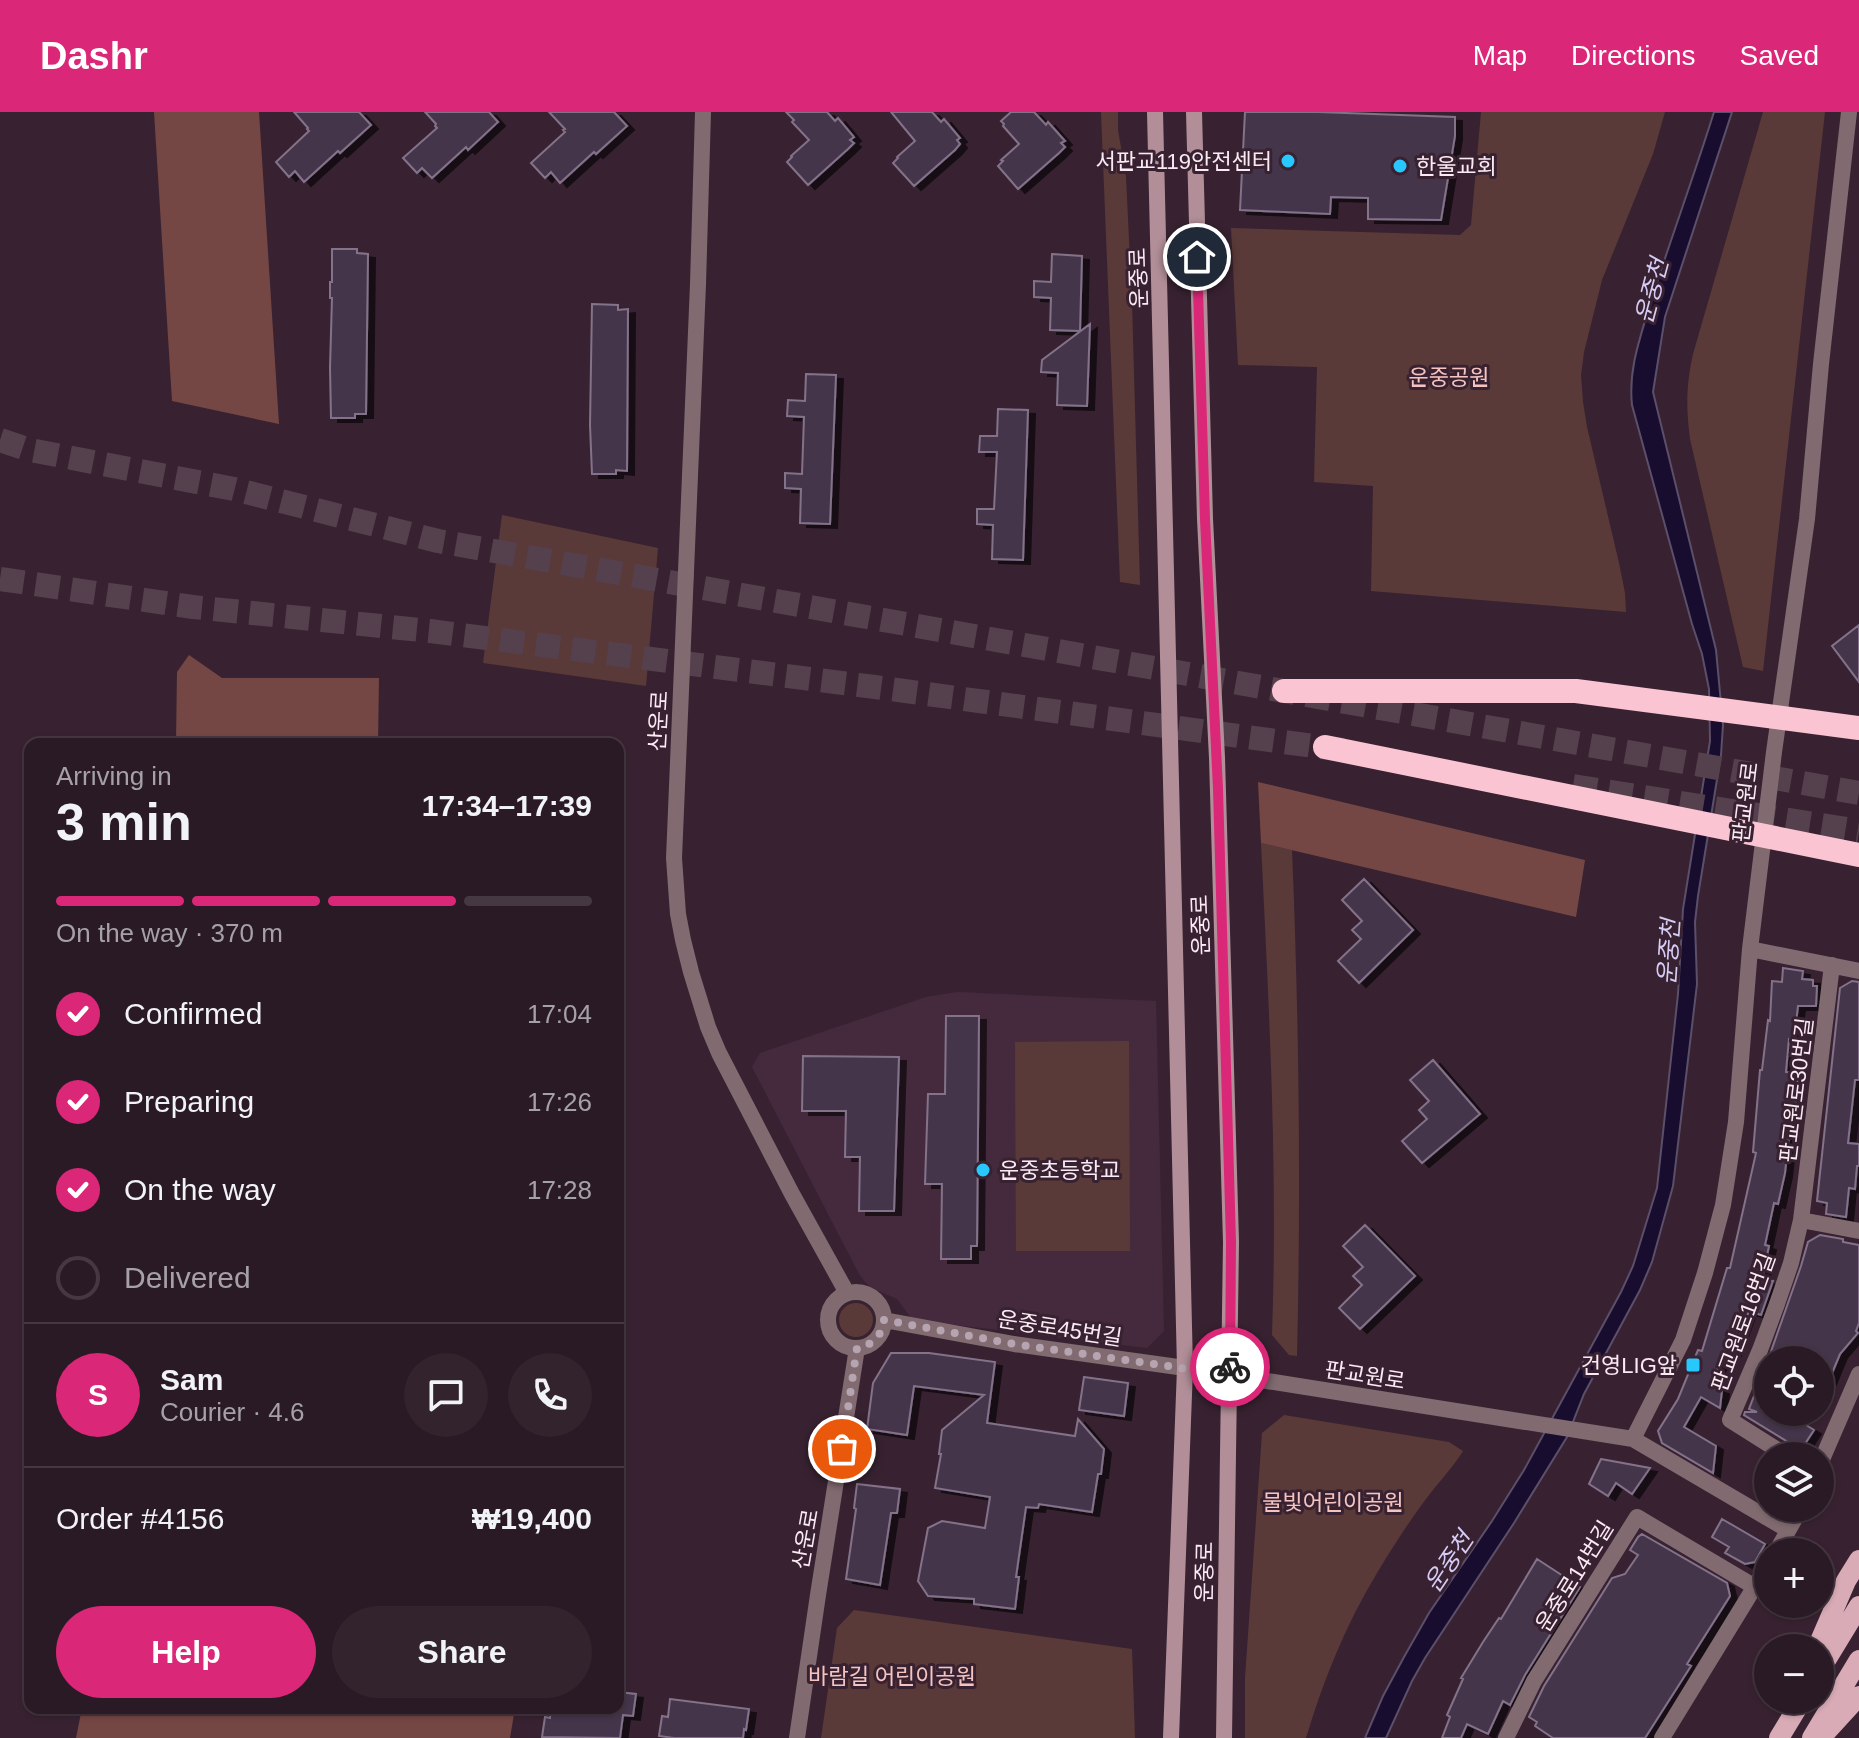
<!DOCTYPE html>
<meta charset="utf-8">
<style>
body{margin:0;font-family:Helvetica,"Noto Sans KR",sans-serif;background:#32232d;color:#f1f3f6;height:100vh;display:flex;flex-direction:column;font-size:30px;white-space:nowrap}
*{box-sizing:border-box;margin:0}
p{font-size:26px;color:#a5a1a7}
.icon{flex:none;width:44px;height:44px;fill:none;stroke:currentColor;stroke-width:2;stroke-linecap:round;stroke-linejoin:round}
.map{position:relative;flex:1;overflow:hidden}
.side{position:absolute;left:24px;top:626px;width:600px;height:976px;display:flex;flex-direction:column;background:#2a1a25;border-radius:16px;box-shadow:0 2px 6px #0004,0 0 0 2px #463842}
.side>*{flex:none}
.buttons{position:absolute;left:1754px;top:1234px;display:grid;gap:16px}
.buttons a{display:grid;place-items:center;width:80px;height:80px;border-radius:50%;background:#2a1a25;box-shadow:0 2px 6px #0004,0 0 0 2px #463842;font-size:40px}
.pin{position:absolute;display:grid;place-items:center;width:68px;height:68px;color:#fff;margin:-34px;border:4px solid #fff;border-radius:50%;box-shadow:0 2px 8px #0007}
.courier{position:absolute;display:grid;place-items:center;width:80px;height:80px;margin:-40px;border:6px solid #db2777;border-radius:50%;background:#fff;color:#222;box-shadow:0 2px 10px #0007}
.overview em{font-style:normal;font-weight:800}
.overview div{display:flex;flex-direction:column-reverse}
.overview{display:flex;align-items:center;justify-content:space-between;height:136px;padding:0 32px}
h1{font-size:52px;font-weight:800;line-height:60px}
.bar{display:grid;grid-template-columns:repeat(4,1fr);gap:12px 8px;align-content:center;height:96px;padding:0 32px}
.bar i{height:10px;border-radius:6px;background:#463842}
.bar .current{background:#db2777}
.bar p{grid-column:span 4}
.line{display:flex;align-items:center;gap:20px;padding:0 32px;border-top:2px solid #463842}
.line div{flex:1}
.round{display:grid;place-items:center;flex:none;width:84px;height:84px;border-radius:42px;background:#32232d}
ol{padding:0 32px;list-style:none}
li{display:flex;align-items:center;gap:24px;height:88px}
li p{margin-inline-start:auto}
li .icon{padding:8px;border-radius:50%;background:#db2777;color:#fff;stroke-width:4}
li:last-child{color:#a5a1a7}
li i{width:44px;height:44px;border:4px solid #463842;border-radius:50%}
.cta{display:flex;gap:16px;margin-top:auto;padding:16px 32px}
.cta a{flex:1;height:92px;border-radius:48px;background:#db2777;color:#fff;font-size:32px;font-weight:800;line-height:92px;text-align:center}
.cta a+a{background:#32232d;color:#f1f3f6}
header{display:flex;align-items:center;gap:48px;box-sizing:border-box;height:112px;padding:0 40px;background:#db2777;color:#fff}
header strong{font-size:38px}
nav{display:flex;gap:44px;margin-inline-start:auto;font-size:28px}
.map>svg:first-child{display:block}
</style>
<header>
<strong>Dashr</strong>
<nav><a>Map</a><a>Directions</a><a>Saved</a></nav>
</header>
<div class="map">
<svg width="1859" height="1626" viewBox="0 0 1859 1626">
<defs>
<filter id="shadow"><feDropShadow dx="7" dy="4" stdDeviation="0" flood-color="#0009"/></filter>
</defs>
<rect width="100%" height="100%" fill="#382231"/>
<path fill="#452a3d" d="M957 880 1156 889 1164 1219 1147 1236 924 1209 911 1206 897 1187 872 1176 865 1170 859 1162 752 955 760 941 926 885Z"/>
<path fill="#5a3a38" d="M1101 0H1118V18L1126 65 1132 191 1140 473 1120 470Z
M1481 0H1665L1653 42 1602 168 1584 240 1581 263 1583 290 1587 315 1619 451 1625 481 1626 500 1371 479 1373 374 1314 370 1317 255 1238 253 1231 116 1460 123 1471 113Z
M1763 0H1825L1763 559 1743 555 1690 327C1686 295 1686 274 1693 242Z
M502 403 658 436 646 574 483 551Z
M1261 731 1292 738C1299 907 1301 1075 1297 1244L1289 1243 1272 1223C1278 1059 1269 896 1261 731Z
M1129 929 1130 1139H1016L1015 930Z
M839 1208a17 17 0 1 1 34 0a17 17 0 1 1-34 0Z
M1284 1303 1449 1330 1463 1339C1455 1352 1446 1362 1437 1373 1415 1400 1395 1431 1377 1461 1346 1512 1323 1569 1306 1626H1245V1566L1262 1321Z
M854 1498 1132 1537 1135 1626H821L837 1516Z"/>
<path fill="#754744" d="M154 0H259L279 312 172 289Z
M189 543 222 566H379L378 632H176L177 560Z
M1258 670 1585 748 1576 805 1261 731Z
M82 1596H515L510 1626H76Z"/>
<path fill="#180d2f" stroke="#5c4f6a" stroke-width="2" d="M1714 0H1732L1665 205 1653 280 1716 538 1723 613 1721 643 1698 784 1695 810 1697 872 1673 1074 1652 1150 1640 1178 1584 1282 1567 1325 1514 1411 1425 1546 1412 1569 1386 1626H1365L1383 1584 1404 1545 1429 1501 1492 1409 1524 1358 1621 1180 1633 1154 1657 1076 1678 882 1683 797 1710 629 1709 577 1702 542 1692 512 1632 293C1628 256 1641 224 1651 189 1671 126 1694 64 1714 0Z"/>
<path fill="#45364b" stroke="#83728a" stroke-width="2" filter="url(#shadow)" d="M294 0H359L371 13 340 41 338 39 304 70 295 59 289 65 276 50 309 19 307 17 308 16Z
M425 0H489L498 10 468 38 466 35 432 66 422 56 417 61 403 46 437 16 435 14 436 12Z
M549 0H614L627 14 596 42 594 40 560 71 551 60 545 66 531 51 565 20 563 18 565 17Z
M786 0H827L835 9 838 6 854 25 850 28 854 31 848 37 808 73 787 50 792 45 791 44 809 28 792 10 794 8Z
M891 0H932L941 10 944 7 960 26 957 28 960 32 955 38 914 74 893 51 898 46 897 45 915 29Z
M1011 0H1034L1046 13 1048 10 1065 29 1061 31 1065 35 1059 41 1018 77 998 54 1003 49 1001 48 1019 32 1003 14 1004 12 1001 9Z
M1245 0H1318L1455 5V24L1441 108 1368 107V86L1331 85 1330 102 1240 98Z
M332 137H357V141L368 142 366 302H355V306H331L330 256 332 186H330V170H332Z
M1052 142 1082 144 1080 219 1050 218 1051 186 1034 185V169L1051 170Z
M592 192 618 193V198L628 197 627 359 616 358V362H592L590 313Z
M1090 212 1087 294 1057 293 1058 261 1041 260 1042 248Z
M806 262 836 263 830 412 800 411 801 377 785 376V361L802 362 804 305 787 304 788 288 805 289Z
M998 297 1028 298 1023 448 992 447 993 413 977 412V397H994L997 340H979L980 324H997Z
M1859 513V570L1832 534Z
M1364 767 1413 818 1359 871 1338 849 1361 827 1352 818 1362 809 1342 788Z
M1783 856 1803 859 1802 867 1813 868V874H1817L1816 894H1798L1794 928 1789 927 1786 960 1798 962 1795 998H1792L1785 1061 1778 1092 1774 1091 1765 1133 1769 1134 1762 1168 1773 1169 1761 1203 1749 1199 1734 1240 1726 1237 1711 1273 1722 1278 1720 1296 1701 1285 1684 1315 1716 1334 1713 1361 1662 1331 1658 1319 1678 1287 1698 1238 1702 1239 1727 1156H1730L1756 1041 1753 1040 1760 958H1762L1768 908 1770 909 1772 869 1782 870Z
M1852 869 1859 870V968H1855L1848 1031 1859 1032V1054H1857L1855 1077 1849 1076 1846 1105 1826 1102 1827 1091 1817 1089 1840 876Z
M946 904H979L977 1134H971V1147H941L942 1072H925L928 982H945Z
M803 944 899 945 894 1099H859L860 1045H845L846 999H802Z
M1433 948 1480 1002 1422 1051 1402 1029 1427 1007 1419 998 1429 989 1410 968Z
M1365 1113 1415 1164 1360 1217 1339 1196 1362 1173 1353 1164 1363 1155 1343 1134Z
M1820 1123 1843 1127V1130L1859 1133V1211L1856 1219 1858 1221 1840 1242 1820 1290V1248H1768L1801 1154 1808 1130Z
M891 1241H929L995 1250 987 1311 1075 1324 1078 1307 1104 1337 1101 1362H1098L1092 1400 1039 1392 1038 1396 1026 1395 1016 1465H1019L1015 1497 974 1492V1487L928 1484 918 1469 928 1416 942 1409 985 1416 990 1385 935 1376 941 1342H939L942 1318 984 1283 914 1274 907 1323 867 1317 873 1271Z
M1767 1250 1768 1300H1785L1814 1318 1801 1338 1744 1303 1745 1300H1757L1749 1297Z
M1084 1265 1128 1271 1124 1304 1079 1298Z
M1601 1347 1650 1356 1632 1382 1616 1371 1608 1384 1589 1372Z
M857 1372 900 1377 897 1401H891L880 1473 846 1467 856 1397 854 1396Z
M1722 1407 1765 1432 1755 1450 1745 1452 1725 1441 1729 1435 1712 1425Z
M1642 1422 1727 1471 1730 1484 1687 1552 1691 1554 1645 1626H1553L1535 1614 1537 1610 1529 1605 1544 1574 1612 1466 1625 1462 1638 1443 1630 1438 1638 1425Z
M1537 1447 1580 1475 1525 1563 1510 1593 1503 1589 1488 1622 1467 1612 1461 1626H1442L1450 1605 1447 1603 1463 1567 1461 1566 1483 1530 1499 1506 1501 1507Z
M618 1580 636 1582 633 1604 623 1603 620 1626 542 1625 545 1605 550 1606 551 1596H618Z
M670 1587 749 1597 746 1618 744 1617 743 1626H674L659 1624 662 1604 668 1605Z"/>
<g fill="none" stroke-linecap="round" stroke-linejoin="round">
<path stroke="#55404e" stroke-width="24" stroke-dasharray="24 12" stroke-linecap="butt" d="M0 328 30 338 234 377 438 429 1859 681
M0 467 193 495 430 519 875 575 1343 638
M1573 674 1859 719"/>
<path stroke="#816b70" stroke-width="16" d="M703 0 698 172 674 746 678 802 683 828 691 860 708 915 719 941 792 1082 847 1181
M1750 837 1859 859
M1801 1108 1859 1119
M828 1208a28 28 0 1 1 56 0a28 28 0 1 1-56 0Z
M884 1208 1014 1232 1185 1256 1633 1327 1683 1228 1705 1161 1723 1093 1736 1010 1750 837 1774 640 1807 407 1821 252 1849 0
M1633 1327 1788 1418
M1787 1344 1730 1308 1760 1238 1777 1192 1791 1151 1801 1108 1832 853
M1820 1352 1859 1262
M1776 1440 1801 1396
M797 1626 818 1483 857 1236
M1506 1626 1534 1569 1637 1405 1755 1475
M1662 1626 1768 1453"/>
<path stroke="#b28f98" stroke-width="16" d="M1155 0 1185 1256 1171 1626
M1194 0 1205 407 1217 646 1231 1130 1224 1626"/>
<path stroke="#d8abb6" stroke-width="20" d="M1817 1536 1846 1469 1859 1448
M1820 1558 1859 1494
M1826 1620 1859 1584
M1779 1626 1802 1588
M1812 1626 1859 1548"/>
<path stroke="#fac4d2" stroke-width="24" d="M1284 579H1576L1859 616
M1325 635 1859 743"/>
</g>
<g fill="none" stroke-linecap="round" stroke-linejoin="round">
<path stroke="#b6a4b0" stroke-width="8" stroke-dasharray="0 14.4" d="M842 1337 857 1236C873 1233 882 1224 884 1208L1014 1232 1230 1263V1255"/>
<path stroke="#db2777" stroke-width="10" d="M1197 145 1205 407 1218 677 1231 1130 1230 1255"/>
</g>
<g fill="#28c8ff" stroke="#382231" stroke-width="3">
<circle cx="1288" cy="49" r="8"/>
<circle cx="1400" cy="54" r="8"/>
<circle cx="983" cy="1058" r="8"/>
<rect x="1685" y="1245" width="16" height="16" rx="4"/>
</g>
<g text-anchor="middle" stroke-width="6" stroke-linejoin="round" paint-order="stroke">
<g font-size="22" fill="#faeaf4" stroke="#382231" text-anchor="end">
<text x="1272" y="57">서판교119안전센터</text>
<text x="1416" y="62" text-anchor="start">한울교회</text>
<text x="999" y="1066" text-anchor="start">운중초등학교</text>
<text x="1677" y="1261">건영LIG앞</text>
</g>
<g font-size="22" fill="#faeaf4" stroke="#382231">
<text transform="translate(1138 166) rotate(-92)" y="8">운중로</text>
<text transform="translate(658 609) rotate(-87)" y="8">산운로</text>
<text transform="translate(1745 690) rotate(-83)" y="8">판교원로</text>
<text transform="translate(1200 813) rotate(-92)" y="8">운중로</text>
<text transform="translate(1796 978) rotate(-83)" y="8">판교원로30번길</text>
<text transform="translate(1743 1210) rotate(-70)" y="8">판교원로16번길</text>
<text transform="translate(1060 1216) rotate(9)" y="8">운중로45번길</text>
<text transform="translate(1365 1263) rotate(9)" y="8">판교원로</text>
<text transform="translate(805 1427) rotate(-80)" y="8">산운로</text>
<text transform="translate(1204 1460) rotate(-89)" y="8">운중로</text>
<text transform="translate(1574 1464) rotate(-58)" y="8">운중로14번길</text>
</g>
<g font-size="22" fill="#f5c4c0" stroke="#382231">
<text x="1449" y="273">운중공원</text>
<text x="1333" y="1398">물빛어린이공원</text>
<text x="892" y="1572">바람길 어린이공원</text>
</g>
<g font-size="24" font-style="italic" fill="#d6cdf6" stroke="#382231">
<text transform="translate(1652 179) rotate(-75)" y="8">운중천</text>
<text transform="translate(1669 840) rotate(-86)" y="8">운중천</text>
<text transform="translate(1449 1450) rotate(-56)" y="8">운중천</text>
</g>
</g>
</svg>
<div class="buttons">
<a><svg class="icon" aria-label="locate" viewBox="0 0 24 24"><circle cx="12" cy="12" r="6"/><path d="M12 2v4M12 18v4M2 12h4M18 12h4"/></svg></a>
<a><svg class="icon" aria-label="layers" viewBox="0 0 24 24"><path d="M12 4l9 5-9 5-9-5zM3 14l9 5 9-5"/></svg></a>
<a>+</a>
<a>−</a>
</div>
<div class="pin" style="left:842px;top:1337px;background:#ea580c"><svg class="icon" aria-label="bag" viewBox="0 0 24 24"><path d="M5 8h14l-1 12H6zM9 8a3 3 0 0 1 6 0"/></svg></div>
<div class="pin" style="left:1197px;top:145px;background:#1f2937"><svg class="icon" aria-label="home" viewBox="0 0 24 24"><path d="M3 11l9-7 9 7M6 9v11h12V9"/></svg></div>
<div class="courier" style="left:1230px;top:1255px"><svg class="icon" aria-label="bike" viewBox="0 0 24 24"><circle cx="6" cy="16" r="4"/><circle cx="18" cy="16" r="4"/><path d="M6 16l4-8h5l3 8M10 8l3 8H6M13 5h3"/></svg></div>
<section class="side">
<div class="overview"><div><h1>3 min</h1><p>Arriving in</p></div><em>17:34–17:39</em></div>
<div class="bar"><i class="current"></i><i class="current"></i><i class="current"></i><i></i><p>On the way · 370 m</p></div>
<ol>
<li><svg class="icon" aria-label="check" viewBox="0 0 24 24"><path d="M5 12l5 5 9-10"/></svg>Confirmed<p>17:04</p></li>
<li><svg class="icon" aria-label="check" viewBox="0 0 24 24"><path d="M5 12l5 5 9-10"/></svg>Preparing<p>17:26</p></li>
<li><svg class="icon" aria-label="check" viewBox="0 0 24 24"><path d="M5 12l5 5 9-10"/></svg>On the way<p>17:28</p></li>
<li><i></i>Delivered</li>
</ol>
<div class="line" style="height:144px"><b class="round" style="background:#db2777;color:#fff">S</b><div><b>Sam</b><p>Courier · 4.6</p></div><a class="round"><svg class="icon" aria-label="chat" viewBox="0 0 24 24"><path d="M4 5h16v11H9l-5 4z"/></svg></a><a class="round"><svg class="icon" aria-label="phone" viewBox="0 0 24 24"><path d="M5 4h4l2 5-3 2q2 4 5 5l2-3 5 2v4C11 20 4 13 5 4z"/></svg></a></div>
<div class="line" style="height:104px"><div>Order #4156</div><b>₩19,400</b></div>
<div class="cta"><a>Help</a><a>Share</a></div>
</section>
</div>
